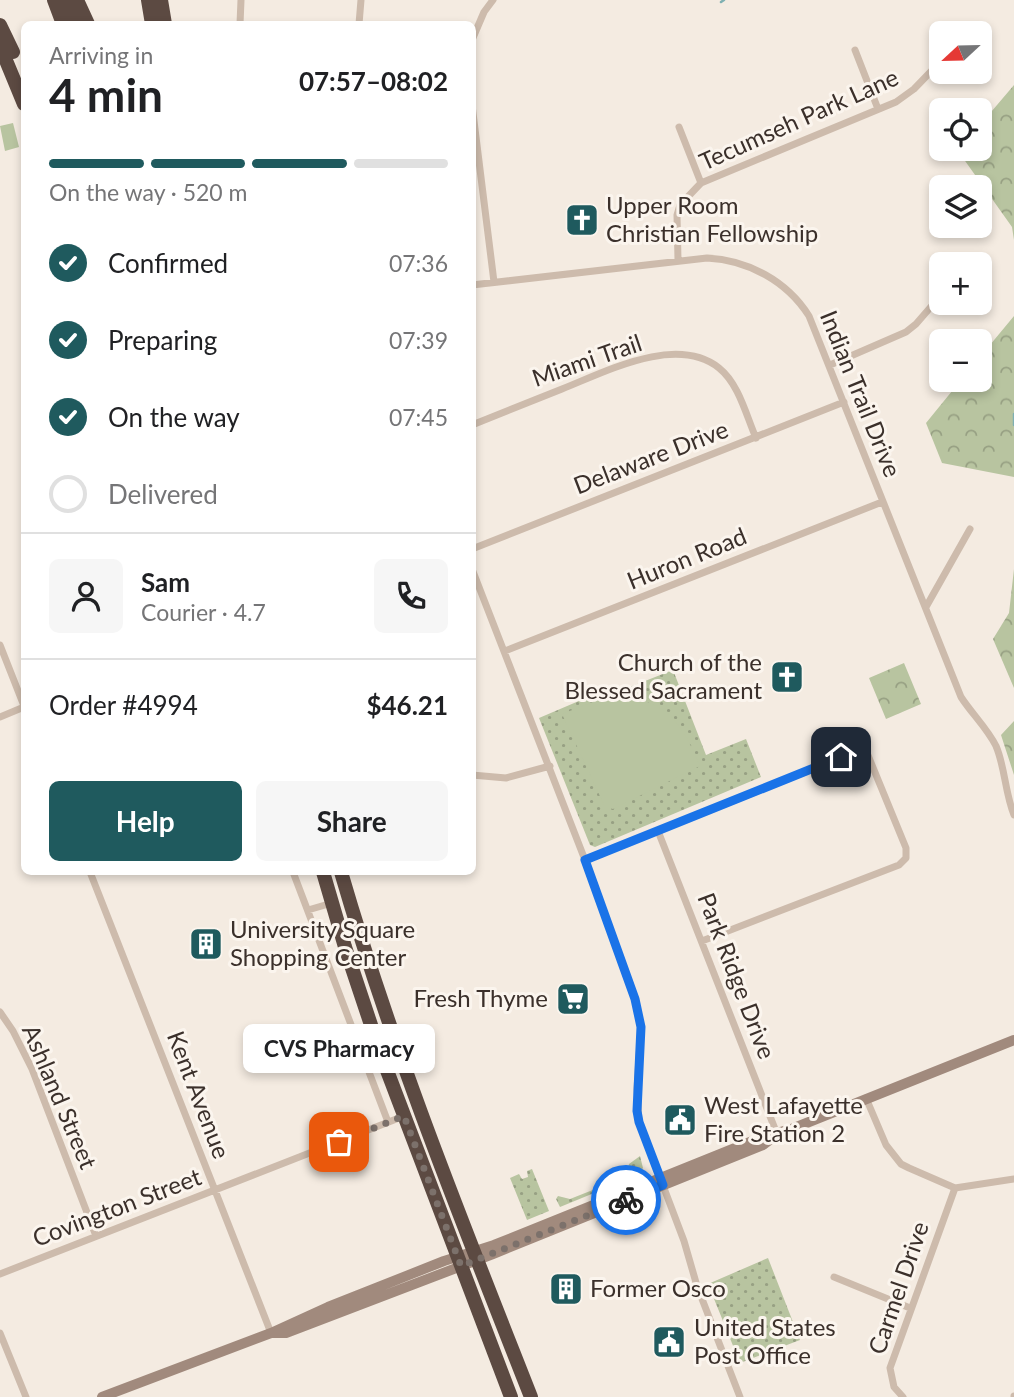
<!DOCTYPE html>
<meta charset="utf-8">
<style>
body{margin:0;font-family:Lato,sans-serif;background:#f6f6f6;color:#202124;height:100vh;display:flex;flex-direction:column;font-size:26px;white-space:nowrap}
*{box-sizing:border-box;margin:0}
p{font-size:23px;color:#757577}
.icon{flex:none;width:38px;height:38px;fill:none;stroke:currentColor;stroke-width:2;stroke-linecap:round;stroke-linejoin:round}
.map{position:relative;flex:1;overflow:hidden}
.sheet{position:absolute;left:21px;top:21px;width:455px;height:854px;display:flex;flex-direction:column;background:#fff;border-radius:10px;box-shadow:0 4px 10px #0003}
.sheet>*{flex:none}
.needle{width:46px;rotate:248deg}
.buttons{position:absolute;left:929px;top:21px;display:grid;gap:14px}
.buttons a{display:grid;place-items:center;width:63px;height:63px;border-radius:10px;background:#fff;box-shadow:0 4px 10px #0003;font-size:35px}
.pin{position:absolute;display:grid;place-items:center;width:60px;height:60px;color:#fff;margin:-30px;border-radius:14px;box-shadow:0 4px 10px #0006}
.courier{position:absolute;display:grid;place-items:center;width:70px;height:70px;margin:-35px;border:5px solid #1a73e8;border-radius:50%;background:#fff;color:#222;box-shadow:0 2px 9px #0007}
.bubble{position:absolute;height:49px;border-radius:10px;background:#fff;box-shadow:0 4px 10px #0003;font-size:23px;font-weight:700;line-height:49px;text-align:center}
.summary em{font-style:normal;font-weight:700}
.summary div{display:flex;flex-direction:column-reverse}
.summary{display:flex;align-items:center;justify-content:space-between;height:119px;padding:0 28px}
h1{font-size:46px;font-weight:700;line-height:52px}
.bar{display:grid;grid-template-columns:repeat(4,1fr);gap:10px 7px;align-content:center;height:84px;padding:0 28px}
.bar i{height:9px;border-radius:5px;background:#e0e0e0}
.bar .active{background:#1f5a5e}
.bar p{grid-column:span 4}
.line{display:flex;align-items:center;gap:18px;padding:0 28px;border-top:2px solid #e0e0e0}
.line div{flex:1}
.round{display:grid;place-items:center;flex:none;width:74px;height:74px;border-radius:10px;background:#f6f6f6}
ol{padding:0 28px;list-style:none}
li{display:flex;align-items:center;gap:21px;height:77px}
li p{margin-inline-start:auto}
li .icon{padding:7px;border-radius:50%;background:#1f5a5e;color:#fff;stroke-width:4}
li:last-child{color:#757577}
li i{width:38px;height:38px;border:4px solid #e0e0e0;border-radius:50%}
.primary-button{display:flex;gap:14px;margin-top:auto;padding:14px 28px}
.primary-button a{flex:1;height:80px;border-radius:10px;background:#1f5a5e;color:#fff;font-size:28px;font-weight:700;line-height:80px;text-align:center}
.primary-button a+a{background:#f6f6f6;color:#202124}
.map>svg:first-child{display:block}
</style>
<div class="map">
<svg width="1014" height="1397" viewBox="0 0 1014 1397">
<defs>
<pattern id="grass-dots" width="8" height="8" patternUnits="userSpaceOnUse" patternTransform="scale(1.75)"><rect width="8" height="8" fill="#b8c4a0"/><path d="M2 2h.1M6 6h.1" fill="none" stroke="#97a083" stroke-width="1.8" stroke-linecap="round"/></pattern>
<pattern id="forest-crowns" width="20" height="18" patternUnits="userSpaceOnUse" patternTransform="scale(1.75)"><rect width="20" height="18" fill="#b8c4a0"/><path d="M2 6a3 3 0 1 1 6 0M12 15a3 3 0 1 1 6 0" fill="none" stroke="#97a083"/></pattern>
</defs>
<rect width="100%" height="100%" fill="#f4ebe1"/>
<path fill="url(#grass-dots)" d="M673 670 706 755 746 739 761 777 595 847 590 845 539 718 614 686 617 692Z
M640 1156 643 1168 638 1175 560 1207 556 1199 558 1196 570 1199 633 1174 635 1171 628 1168 629 1164Z
M532 1169 549 1211 527 1220 510 1178 519 1174 522 1179 528 1177 527 1171Z
M768 1258 800 1340 740 1363 708 1284Z"/>
<path fill="url(#forest-crowns)" d="M1014 85V240L1012 227 958 151 980 149V125Z
M1014 316V477L942 463 926 423 961 380H980V357Z
M1014 569V688L993 639 1009 613Z
M904 663 921 704 886 719 869 678Z
M1014 721V775L1001 735Z"/>
<path fill="#b8c4a0" d="M13 123 19 147 5 151 0 126Z
M613 697C665 697 681 721 700 766L613 809 605 807 562 714 598 700Z"/>
<g fill="none" stroke-linecap="round" stroke-linejoin="round">
<path stroke="#7fb0b2" stroke-width="2.5" d="M721 2 724 0
M1014 414V425"/>
<path stroke="#cdbbac" stroke-width="7" d="M240 24 241 0
M359 24 361 0
M472 40 484 12 493 0
M855 50 878 109
M472 105 494 282
M679 127 701 183
M678 260 677 215 680 205 701 183 896 102 914 89 942 60
M472 285 707 258C748 260 787 281 809 316L961 697C972 714 987 728 996 746 1005 767 1005 793 1014 815
M830 365 906 332 916 324 942 294
M472 425C502 413 532 401 562 389 605 372 676 334 719 368 739 384 746 415 756 438
M472 549 844 402
M472 569 585 860 635 999 641 1027 637 1089 639 1122 684 1241 697 1286 740 1397
M926 607 970 529
M0 645 24 706
M505 651 882 502
M0 717 24 707
M472 775 506 778 550 766
M658 831 777 1134
M585 860 865 748 906 848V858L899 865 702 941
M90 872 271 1333
M293 872 388 1122
M308 910 332 903
M0 1012 13 1031 32 1069 96 1236
M866 1098 886 1145 901 1164 909 1168 955 1188 1014 1179
M0 1274 404 1116
M834 1277 910 1308
M0 1333 26 1397
M903 1397 894 1387 890 1368 955 1188
M1014 1397V1396"/>
<path stroke="#a18a7d" stroke-width="10" d="M273 1333H286L493 1254 763 1145 775 1136
M102 1397 271 1333 328 1307 444 1261 494 1245 760 1138 794 1128 1014 1040"/>
<path stroke="#5c4a42" stroke-width="14" d="M54 0 63 24
M68 0 77 24
M77 0 88 24
M148 0 152 24
M161 0 165 24
M0 25 13 52
M0 46 24 104
M323 872 345 947 380 1052 511 1397
M341 872C393 1051 463 1224 531 1397"/>
</g>
<g fill="none" stroke-linecap="round" stroke-linejoin="round">
<path stroke="#7c716b" stroke-width="7" stroke-dasharray="0 12.6" d="M339 1142 404 1116 461 1266 626 1200"/>
<path stroke="#1a73e8" stroke-width="9" d="M626 1200 663 1185 639 1122 637 1111 641 1027 635 999 585 860 841 757"/>
</g>
<defs>
<symbol id="church-square" viewBox="-11 -11 22 22"><rect x="-9" y="-9" width="18" height="18" rx="4" fill="#1f5a5e" stroke="#fbf5ee"/><path d="M-1.2-6h2.4v3.5h3.3v2.4h-3.3V6h-2.4V-.1h-3.3v-2.4h3.3Z" fill="#fff"/></symbol>
<symbol id="building-square" viewBox="-11 -11 22 22"><rect x="-9" y="-9" width="18" height="18" rx="4" fill="#1f5a5e" stroke="#fbf5ee"/><path d="M-4-6H4V6H1V3H-1V6H-4ZM-2.5-4.3h1.7v1.8h-1.7ZM.8-4.3h1.7v1.8H.8ZM-2.5-1h1.7V.8h-1.7ZM.8-1h1.7V.8H.8Z" fill="#fff"/></symbol>
<symbol id="supermarket-square" viewBox="-11 -11 22 22"><rect x="-9" y="-9" width="18" height="18" rx="4" fill="#1f5a5e" stroke="#fbf5ee"/><path d="M-6-5.5h2.5l.6 2H6L4.5 2H-2.5L-4.4-4H-6ZM-1.5 3.2a1.3 1.3 0 1 0 .1 0ZM3 3.2a1.3 1.3 0 1 0 .1 0Z" fill="#fff"/></symbol>
<symbol id="civic-square" viewBox="-11 -11 22 22"><rect x="-9" y="-9" width="18" height="18" rx="4" fill="#1f5a5e" stroke="#fbf5ee"/><path d="M-.6-6.5H3V-4.5H.6V-3L4-1V1h2V6H-6V1h2V-1L-.6-3ZM-1.2 2.5V6h2.4V2.5Z" fill="#fff"/></symbol>
</defs>
<g fill-rule="evenodd">
<use href="#church-square" x="563" y="201" width="38" height="38"/>
<use href="#church-square" x="768" y="658" width="38" height="38"/>
<use href="#building-square" x="187" y="925" width="38" height="38"/>
<use href="#supermarket-square" x="554" y="980" width="38" height="38"/>
<use href="#civic-square" x="661" y="1101" width="38" height="38"/>
<use href="#building-square" x="547" y="1270" width="38" height="38"/>
<use href="#civic-square" x="650" y="1323" width="38" height="38"/>
</g>
<g text-anchor="middle" stroke-width="6" stroke-linejoin="round" paint-order="stroke">
<g font-size="24" fill="#3b302b" stroke="#fbf5ee">
<text transform="translate(799 120) rotate(-24)" y="8">Tecumseh Park Lane</text>
<text transform="translate(587 361) rotate(-19)" y="8">Miami Trail</text>
<text transform="translate(860 394) rotate(68)" y="8">Indian Trail Drive</text>
<text transform="translate(651 458) rotate(-21)" y="8">Delaware Drive</text>
<text transform="translate(687 559) rotate(-22)" y="8">Huron Road</text>
<text transform="translate(736 976) rotate(69)" y="8">Park Ridge Drive</text>
<text transform="translate(198 1095) rotate(69)" y="8">Kent Avenue</text>
<text transform="translate(59 1097) rotate(67)" y="8">Ashland Street</text>
<text transform="translate(117 1208) rotate(-21)" y="8">Covington Street</text>
<text transform="translate(899 1288) rotate(-71)" y="8">Carmel Drive</text>
</g>
<g font-size="24" fill="#3b302b" stroke="#fbf5ee" text-anchor="start">
<text x="606" y="214">Upper Room<tspan x="606" dy="28">Christian Fellowship</tspan></text>
<text x="762" y="671" text-anchor="end">Church of the<tspan x="762" dy="28">Blessed Sacrament</tspan></text>
<text x="230" y="938">University Square<tspan x="230" dy="28">Shopping Center</tspan></text>
<text x="548" y="1007" text-anchor="end">Fresh Thyme</text>
<text x="704" y="1114">West Lafayette<tspan x="704" dy="28">Fire Station 2</tspan></text>
<text x="590" y="1297">Former Osco</text>
<text x="694" y="1336">United States<tspan x="694" dy="28">Post Office</tspan></text>
</g>
</g>
</svg>
<div class="buttons">
<a><svg class="needle" viewBox="-14 -14 28 28"><path d="M0-13l5 13h-10z" fill="#e53935"/><path d="M0 13l5-13h-10z" fill="#757577"/></svg></a>
<a><svg class="icon" aria-label="locate" viewBox="0 0 24 24"><circle cx="12" cy="12" r="6"/><path d="M12 2v4M12 18v4M2 12h4M18 12h4"/></svg></a>
<a><svg class="icon" aria-label="layers" viewBox="0 0 24 24"><path d="M12 4l9 5-9 5-9-5zM3 14l9 5 9-5"/></svg></a>
<a>+</a>
<a>−</a>
</div>
<div class="pin" style="left:339px;top:1142px;background:#ea580c"><svg class="icon" aria-label="bag" viewBox="0 0 24 24"><path d="M5 8h14l-1 12H6zM9 8a3 3 0 0 1 6 0"/></svg></div>
<div class="pin" style="left:841px;top:757px;background:#1f2937"><svg class="icon" aria-label="home" viewBox="0 0 24 24"><path d="M3 11l9-7 9 7M6 9v11h12V9"/></svg></div>
<div class="courier" style="left:626px;top:1200px"><svg class="icon" aria-label="bike" viewBox="0 0 24 24"><circle cx="6" cy="16" r="4"/><circle cx="18" cy="16" r="4"/><path d="M6 16l4-8h5l3 8M10 8l3 8H6M13 5h3"/></svg></div>
<div class="bubble" style="left:243px;top:1024px;width:192px">CVS Pharmacy</div>
<section class="sheet">
<div class="summary"><div><h1>4 min</h1><p>Arriving in</p></div><em>07:57–08:02</em></div>
<div class="bar"><i class="active"></i><i class="active"></i><i class="active"></i><i></i><p>On the way · 520 m</p></div>
<ol>
<li><svg class="icon" aria-label="check" viewBox="0 0 24 24"><path d="M5 12l5 5 9-10"/></svg>Confirmed<p>07:36</p></li>
<li><svg class="icon" aria-label="check" viewBox="0 0 24 24"><path d="M5 12l5 5 9-10"/></svg>Preparing<p>07:39</p></li>
<li><svg class="icon" aria-label="check" viewBox="0 0 24 24"><path d="M5 12l5 5 9-10"/></svg>On the way<p>07:45</p></li>
<li><i></i>Delivered</li>
</ol>
<div class="line" style="height:126px"><a class="round"><svg class="icon" aria-label="person" viewBox="0 0 24 24"><circle cx="12" cy="8" r="4"/><path d="M4 21q1-7 8-7t8 7"/></svg></a><div><b>Sam</b><p>Courier · 4.7</p></div><a class="round"><svg class="icon" aria-label="phone" viewBox="0 0 24 24"><path d="M5 4h4l2 5-3 2q2 4 5 5l2-3 5 2v4C11 20 4 13 5 4z"/></svg></a></div>
<div class="line" style="height:91px"><div>Order #4994</div><b>$46.21</b></div>
<div class="primary-button"><a>Help</a><a>Share</a></div>
</section>
</div>
